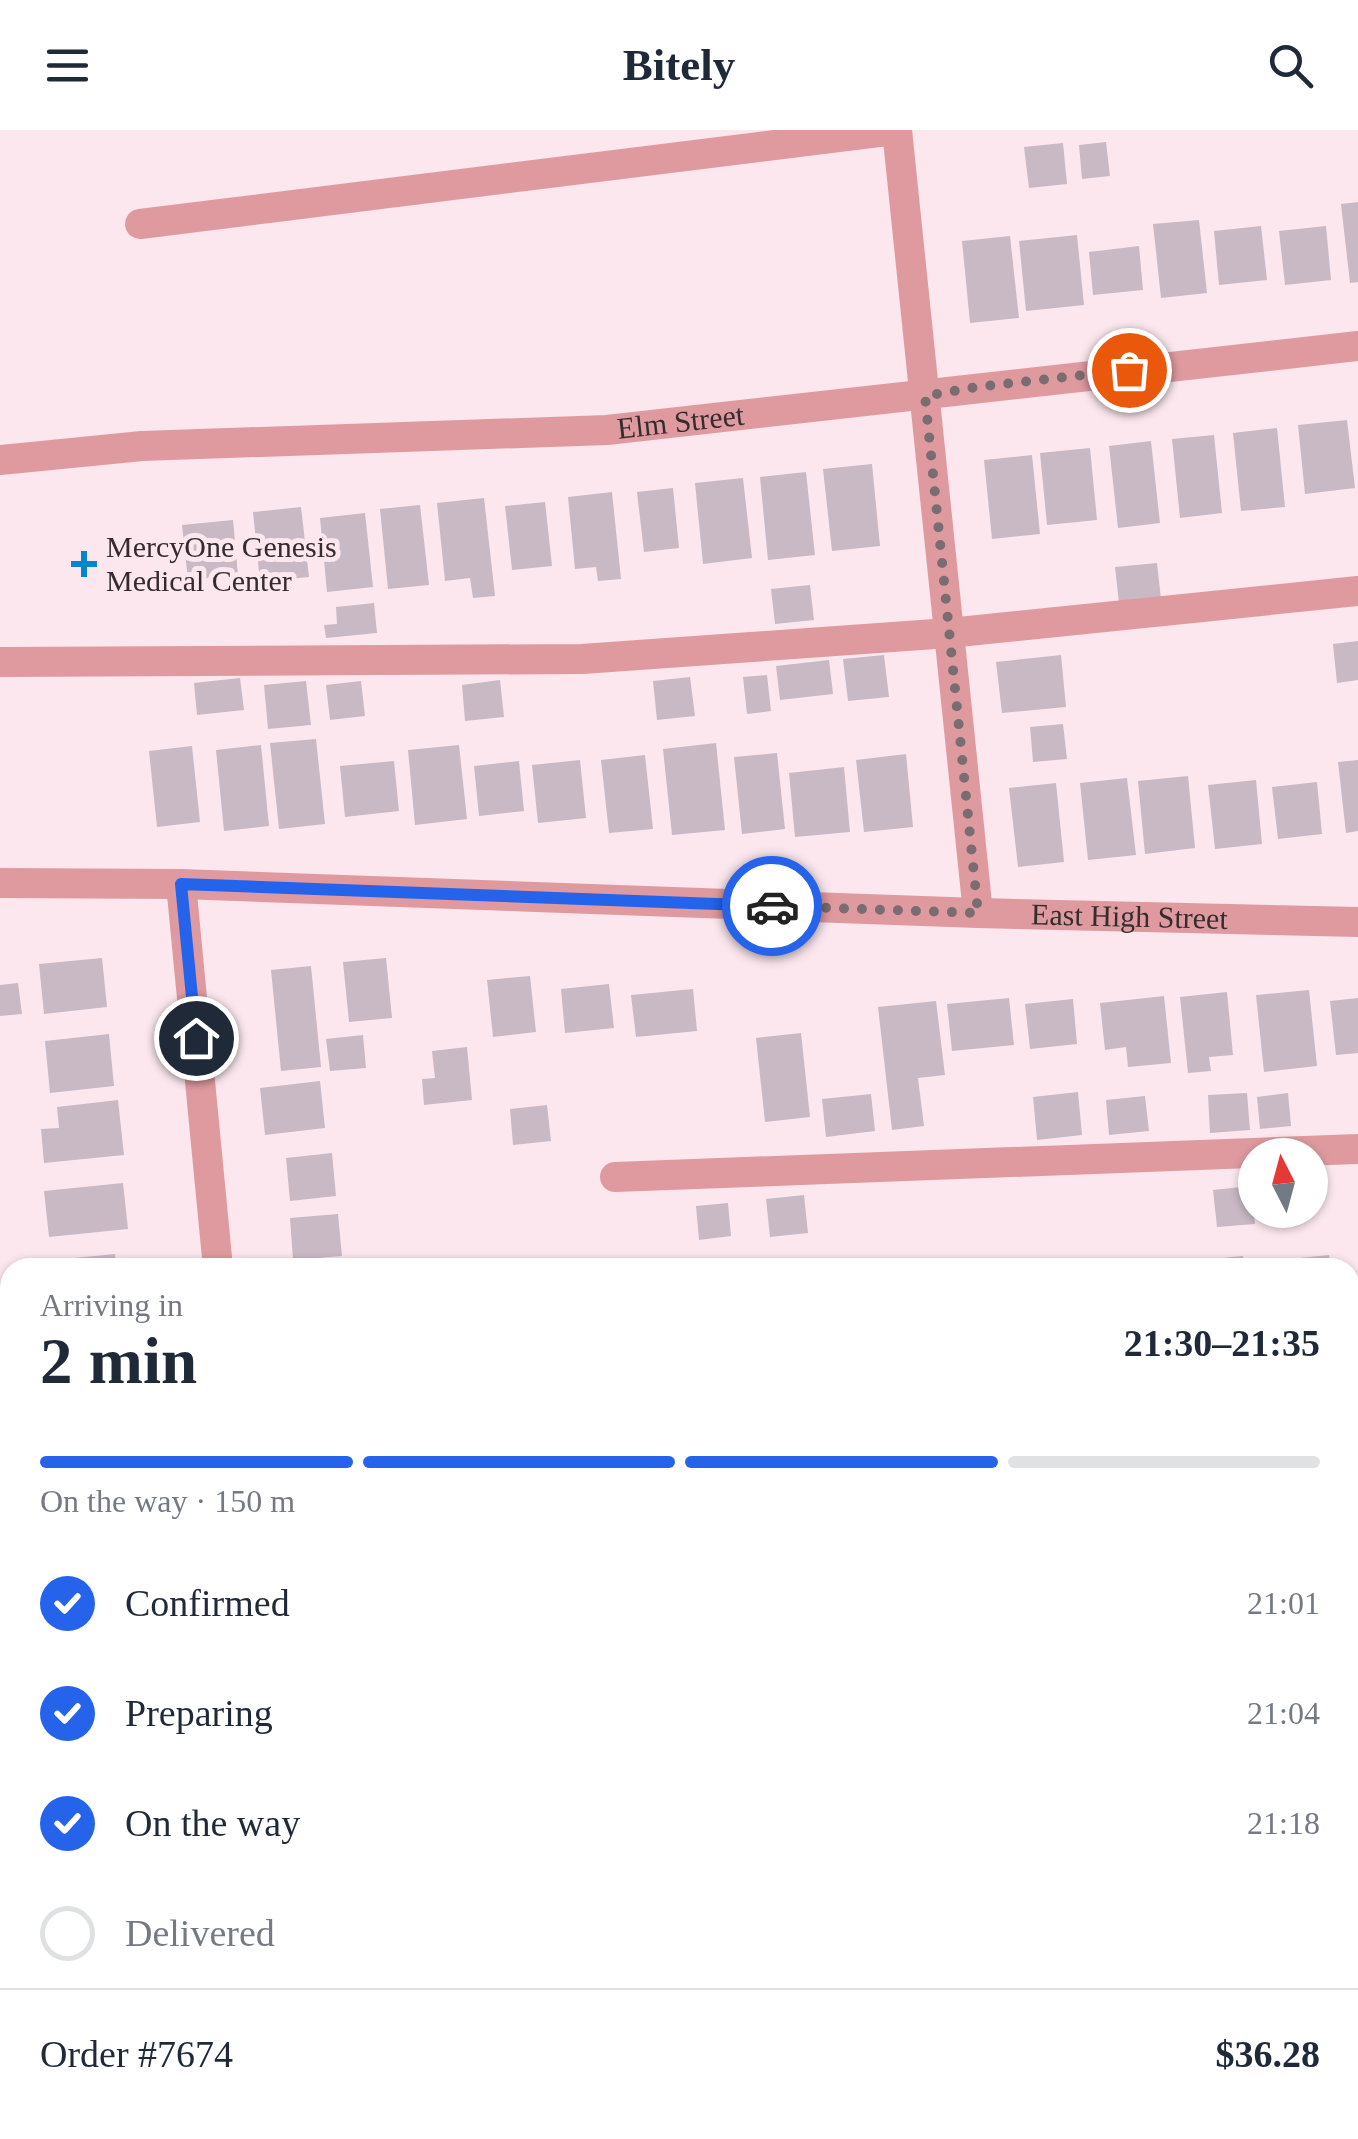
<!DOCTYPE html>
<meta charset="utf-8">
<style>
body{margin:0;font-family:Georgia,serif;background:#f6f6f7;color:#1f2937;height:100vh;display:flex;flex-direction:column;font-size:38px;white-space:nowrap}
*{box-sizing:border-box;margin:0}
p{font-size:32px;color:#747a83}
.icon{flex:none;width:55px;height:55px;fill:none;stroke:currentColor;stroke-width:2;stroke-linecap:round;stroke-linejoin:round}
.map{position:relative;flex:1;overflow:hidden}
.sheet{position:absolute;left:0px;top:1128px;width:1360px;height:882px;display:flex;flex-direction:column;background:#fff;border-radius:30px 30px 0 0;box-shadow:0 2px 8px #0004}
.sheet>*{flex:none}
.needle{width:65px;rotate:354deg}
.controls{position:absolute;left:1238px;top:1008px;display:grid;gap:20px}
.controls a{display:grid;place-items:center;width:90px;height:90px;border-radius:50%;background:#fff;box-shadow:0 2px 8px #0004;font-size:50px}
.pin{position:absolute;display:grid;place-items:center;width:85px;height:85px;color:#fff;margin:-42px;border:5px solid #fff;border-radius:50%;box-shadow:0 2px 10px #0007}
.courier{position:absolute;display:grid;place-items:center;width:100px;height:100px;margin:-50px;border:8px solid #2563eb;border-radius:50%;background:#fff;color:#222;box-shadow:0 2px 12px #0007}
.headline em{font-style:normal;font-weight:700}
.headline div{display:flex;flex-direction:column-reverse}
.headline{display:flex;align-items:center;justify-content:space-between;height:170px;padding:0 40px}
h1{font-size:65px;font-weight:700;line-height:75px}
.bar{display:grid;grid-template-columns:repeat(4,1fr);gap:15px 10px;align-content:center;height:120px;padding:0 40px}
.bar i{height:12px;border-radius:8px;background:#e0e1e3}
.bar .active{background:#2563eb}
.bar p{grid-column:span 4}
.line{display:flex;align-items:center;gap:25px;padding:0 40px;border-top:2px solid #e0e1e3}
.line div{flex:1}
ol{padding:0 40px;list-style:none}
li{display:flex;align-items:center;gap:30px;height:110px}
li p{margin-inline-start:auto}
li .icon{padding:10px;border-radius:50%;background:#2563eb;color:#fff;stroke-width:4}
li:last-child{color:#747a83}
li i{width:55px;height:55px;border:5px solid #e0e1e3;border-radius:50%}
header{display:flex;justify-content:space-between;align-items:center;height:130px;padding:0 40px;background:#fff;font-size:45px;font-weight:700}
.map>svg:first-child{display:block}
</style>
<header><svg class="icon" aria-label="menu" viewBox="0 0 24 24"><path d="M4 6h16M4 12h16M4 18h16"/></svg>Bitely<svg class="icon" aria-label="search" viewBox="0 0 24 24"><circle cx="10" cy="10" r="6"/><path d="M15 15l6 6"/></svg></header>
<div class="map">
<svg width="1358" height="2009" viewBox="0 0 1358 2009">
<rect width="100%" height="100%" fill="#fce7ef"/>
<path fill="#c8b9c5" d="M1106 12 1110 46 1082 49 1079 15Z
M1063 13 1067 54 1029 58 1024 17Z
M1358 72V152L1350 153 1341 74Z
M1199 90 1207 163 1161 168 1153 94Z
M1261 96 1267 150 1219 155 1214 101Z
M1326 96 1331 150 1285 155 1279 101Z
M1077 105 1084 175 1026 181 1019 111Z
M1010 106 1019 188 970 193 962 111Z
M1139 116 1143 160 1093 165 1089 122Z
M1347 290 1355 358 1305 364 1298 295Z
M1277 298 1285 377 1241 381 1233 303Z
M1214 305 1222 383 1180 388 1172 309Z
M1151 311 1160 393 1118 398 1109 316Z
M1090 318 1097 390 1047 395 1040 323Z
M1032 325 1040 404 992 409 984 330Z
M872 334 880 416 832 421 823 339Z
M806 342 815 425 768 430 760 347Z
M743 348 752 428 703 434 695 353Z
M673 358 679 418 644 422 637 362Z
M612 362 621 449 598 451 596 437 575 439 568 367Z
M484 368 495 466 473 468 470 448 445 451 437 373Z
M545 372 552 436 512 440 505 376Z
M420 375 429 455 388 459 380 379Z
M301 377 309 447 260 452 253 382Z
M365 383 373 457 327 462 320 388Z
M233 390 238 445 188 450 182 395Z
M1157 433 1161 469 1119 473 1115 437Z
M810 455 814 490 775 494 771 459Z
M374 473 377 503 326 508 324 495 337 494 336 477Z
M1358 511V550L1337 553 1333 514Z
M884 525 889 567 848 571 843 529Z
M1061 525 1066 577 1002 583 996 532Z
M829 530 833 564 780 570 776 536Z
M767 545 771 581 747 584 743 547Z
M690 547 695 586 657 590 653 551Z
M240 548 244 580 197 585 194 553Z
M500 550 504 587 465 591 462 555Z
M306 551 311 595 268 599 264 555Z
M361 551 365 586 330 590 326 555Z
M1063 594 1067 629 1033 632 1030 597Z
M316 609 325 694 279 699 270 613Z
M716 613 725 700 672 705 663 619Z
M261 615 269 696 224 701 216 620Z
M459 615 467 689 415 695 408 620Z
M192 616 200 692 157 697 149 621Z
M777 623 785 699 742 704 734 627Z
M906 624 913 697 864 702 856 630Z
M645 625 653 699 609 703 601 630Z
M580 630 586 688 538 693 532 635Z
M1358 630V701L1346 703 1338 632Z
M394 631 399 681 345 687 340 636Z
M519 631 524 681 479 686 474 636Z
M844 637 850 702 795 707 789 643Z
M1188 646 1195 718 1145 724 1138 651Z
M1127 648 1136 725 1088 730 1080 653Z
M1256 650 1262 714 1215 719 1208 655Z
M1317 652 1322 704 1278 709 1272 657Z
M1056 653 1064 732 1018 737 1009 658Z
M102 828 107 877 44 884 39 834Z
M386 828 392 888 349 892 343 832Z
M311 836 321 937 281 941 271 840Z
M530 846 536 902 493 907 487 850Z
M18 853 22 884 0 886V855Z
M609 854 614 898 565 903 561 859Z
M693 859 697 901 636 907 631 865Z
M1309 860 1317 936 1264 942 1256 865Z
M1227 862 1233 925 1209 927 1211 941 1188 943 1180 867Z
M1164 866 1171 933 1128 937 1126 917 1105 920 1100 873Z
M1009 868 1014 915 952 921 947 874Z
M1358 868V923L1336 925 1330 871Z
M1073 869 1077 914 1030 919 1025 874Z
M936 871 945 945 918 948 924 996 892 1000 878 877Z
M801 903 810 987 765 992 756 908Z
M109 904 114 956 50 963 45 911Z
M363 905 366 938 330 941 326 909Z
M467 917 472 970 424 975 422 949 435 948 432 921Z
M320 951 325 998 265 1005 260 958Z
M1078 962 1082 1005 1037 1010 1033 967Z
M1247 963 1250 1000 1210 1003 1208 965Z
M1288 963 1291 996 1260 999 1257 967Z
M871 964 875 1001 826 1007 822 969Z
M1145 966 1149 1001 1109 1005 1106 970Z
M118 970 124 1025 44 1033 41 999 59 998 57 977Z
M547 975 551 1011 513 1015 510 979Z
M332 1023 336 1066 290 1071 286 1028Z
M123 1053 128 1099 49 1107 44 1061Z
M1251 1056 1255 1094 1217 1097 1213 1060Z
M804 1065 808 1103 770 1107 766 1069Z
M728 1073 731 1106 699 1110 696 1076Z
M338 1084 342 1126 293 1130 290 1088Z
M115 1124 116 1138H65L64 1129Z
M1329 1125 1331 1138H1280V1130Z
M1243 1126 1244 1138H1201V1130Z
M0 1525H4L8 1560 0 1561Z
M10 1670V1716L0 1717V1671Z
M10 1737V1776L0 1777V1738Z
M4 1885H10V1921L7 1922Z"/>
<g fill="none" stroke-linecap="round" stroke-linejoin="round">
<g stroke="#df9a9f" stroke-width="30">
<path d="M897 0 978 783"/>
<path d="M140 94 895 0"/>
<path id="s1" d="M0 330 142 316 607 300 1358 216"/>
<path d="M0 532 582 529 949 503 1358 461"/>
<path id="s2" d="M0 753 181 754 978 783 1358 792"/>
<path d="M181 754 218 1138"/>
<path d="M615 1047 1358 1019"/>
<path d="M1350 1247 1358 1246"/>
<path d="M1350 1371H1358"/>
<path d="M0 1396 10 1395"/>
<path d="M292 2000 293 2009"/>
<path d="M1076 2000 1077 2009"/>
</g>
<path stroke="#c74c5d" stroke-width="30" d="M1350 1937 1358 1936
M708 2009 786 2000"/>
</g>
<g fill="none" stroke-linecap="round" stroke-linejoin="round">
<path stroke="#7a6d72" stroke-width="10" stroke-dasharray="0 18" d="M772 776 978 783 925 266 977 257 1129 240"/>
<path stroke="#2563eb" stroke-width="12" d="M196 908 181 754 772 776"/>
</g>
<path fill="#0287ce" stroke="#fce7ef" stroke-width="4" d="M79 419h10v10h10v10h-10v10h-10v-10h-10v-10h10z"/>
<g text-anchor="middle" stroke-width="10" stroke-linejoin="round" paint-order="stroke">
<g font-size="30" fill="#342c2f" stroke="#fce7ef">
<text dy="10" stroke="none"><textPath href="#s1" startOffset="682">Elm Street</textPath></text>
<text dy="10" stroke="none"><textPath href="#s2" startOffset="1130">East High Street</textPath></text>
</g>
<g font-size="30" fill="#342c2f" stroke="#fce7ef" text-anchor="start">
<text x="106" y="427">MercyOne Genesis<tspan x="106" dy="34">Medical Center</tspan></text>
</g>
</g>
</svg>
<div class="controls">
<a><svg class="needle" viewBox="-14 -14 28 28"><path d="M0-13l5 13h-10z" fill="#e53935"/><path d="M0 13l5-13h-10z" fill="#747a83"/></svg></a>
</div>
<div class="pin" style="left:1129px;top:240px;background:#ea580c"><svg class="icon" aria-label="bag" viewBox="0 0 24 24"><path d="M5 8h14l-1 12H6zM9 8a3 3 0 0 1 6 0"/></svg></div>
<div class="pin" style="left:196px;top:908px;background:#1f2937"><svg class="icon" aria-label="home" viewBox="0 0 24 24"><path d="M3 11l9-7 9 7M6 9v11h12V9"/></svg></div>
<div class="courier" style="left:772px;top:776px"><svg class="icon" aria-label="car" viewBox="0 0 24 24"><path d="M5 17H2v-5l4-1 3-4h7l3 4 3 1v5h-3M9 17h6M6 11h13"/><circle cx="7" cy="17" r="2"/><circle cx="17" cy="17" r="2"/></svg></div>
<section class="sheet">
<div class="headline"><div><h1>2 min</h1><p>Arriving in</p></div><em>21:30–21:35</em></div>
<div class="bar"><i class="active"></i><i class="active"></i><i class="active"></i><i></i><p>On the way · 150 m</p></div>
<ol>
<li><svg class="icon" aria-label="check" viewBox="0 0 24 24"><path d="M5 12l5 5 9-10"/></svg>Confirmed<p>21:01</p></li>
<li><svg class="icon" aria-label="check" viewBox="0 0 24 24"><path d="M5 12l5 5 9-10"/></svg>Preparing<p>21:04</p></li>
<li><svg class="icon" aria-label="check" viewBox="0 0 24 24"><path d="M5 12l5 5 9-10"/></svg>On the way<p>21:18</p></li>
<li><i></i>Delivered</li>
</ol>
<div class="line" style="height:130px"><div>Order #7674</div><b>$36.28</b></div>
</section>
</div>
